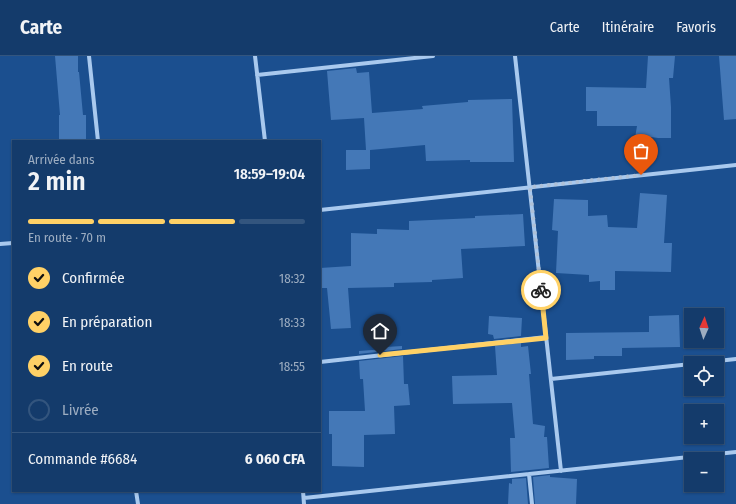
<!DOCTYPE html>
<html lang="fr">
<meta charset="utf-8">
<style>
body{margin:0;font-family:"Fira Sans Condensed",sans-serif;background:#214673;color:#f1f3f6;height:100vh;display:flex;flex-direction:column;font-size:15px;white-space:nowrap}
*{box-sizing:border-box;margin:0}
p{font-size:13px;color:#9dadc1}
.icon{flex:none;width:22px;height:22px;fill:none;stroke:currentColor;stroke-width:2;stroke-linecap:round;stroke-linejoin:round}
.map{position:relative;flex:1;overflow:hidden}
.drawer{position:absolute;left:12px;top:84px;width:309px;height:352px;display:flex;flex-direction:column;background:#143b6b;border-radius:0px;box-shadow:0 1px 3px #0004,0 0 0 1px #33557e}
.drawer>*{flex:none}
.needle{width:26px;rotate:3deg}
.controls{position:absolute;left:684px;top:252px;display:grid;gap:8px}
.controls a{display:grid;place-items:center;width:40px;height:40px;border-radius:0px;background:#143b6b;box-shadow:0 1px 3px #0004,0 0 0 1px #33557e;font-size:20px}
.pin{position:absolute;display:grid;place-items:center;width:34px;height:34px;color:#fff;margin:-41px -17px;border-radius:50% 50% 50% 0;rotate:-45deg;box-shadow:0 0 4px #0007}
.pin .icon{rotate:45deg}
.courier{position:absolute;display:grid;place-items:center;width:40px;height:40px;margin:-20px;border:3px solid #ffd166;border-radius:50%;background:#fff;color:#222;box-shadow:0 1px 5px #0007}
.head em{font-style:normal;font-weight:600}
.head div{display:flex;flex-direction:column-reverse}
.head{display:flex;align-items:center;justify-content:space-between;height:68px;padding:0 16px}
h1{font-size:26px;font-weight:600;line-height:30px}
.bar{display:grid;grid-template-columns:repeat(4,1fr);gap:6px 4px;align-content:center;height:48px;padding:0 16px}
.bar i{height:5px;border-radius:3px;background:#33557e}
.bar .current{background:#ffd166}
.bar p{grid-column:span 4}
.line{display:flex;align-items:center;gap:10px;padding:0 16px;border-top:1px solid #33557e}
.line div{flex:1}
ol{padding:0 16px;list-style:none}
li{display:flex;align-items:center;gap:12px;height:44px}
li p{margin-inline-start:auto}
li .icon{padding:4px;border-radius:50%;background:#ffd166;color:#111;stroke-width:4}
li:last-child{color:#9dadc1}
li i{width:22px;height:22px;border:2px solid #33557e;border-radius:50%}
header{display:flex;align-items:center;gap:24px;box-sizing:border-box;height:56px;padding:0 20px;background:#143b6b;border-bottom:1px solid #33557e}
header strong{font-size:19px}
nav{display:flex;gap:22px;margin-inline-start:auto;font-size:14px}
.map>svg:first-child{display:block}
</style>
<header>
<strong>Carte</strong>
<nav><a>Carte</a><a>Itinéraire</a><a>Favoris</a></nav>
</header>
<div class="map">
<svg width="736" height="448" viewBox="0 0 736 448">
<rect width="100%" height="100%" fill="#1b4f8f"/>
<path fill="#4478b7" d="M55 0H78V16H79L83 59H86V85H59V59H60Z
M648 0H675L673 22H669L671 51V82H658L651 81V84L635 82 637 70H597V55H586V31L646 32Z
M719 0H736V63L724 64Z
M356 12 357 17 369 16 372 57 423 53 422 50 468 46V44L512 43 514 106H470V104L426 105 425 89 370 94V113L346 114V94H366L364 62 331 64 327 15Z
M640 137 667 139 664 187H672L671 216 615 215V234H600V225L589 226V219L556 217 558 175 552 174 554 143 588 144V160L607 159 608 171 637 172Z
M523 158 525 190 461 193 463 222 432 224V226L394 227V231L348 232 351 272 331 273 327 232H320V212L351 210V177L377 178V173L409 174V165L475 162V160Z
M679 259 680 291 622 292V300H594V303L566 304V277L649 276V260Z
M489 260 522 262 521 280 494 283 493 279 488 278Z
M521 287V291L528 290 531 318H529L533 368 545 370 544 381H547L549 412 511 416 510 382H515L512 347 453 348 452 320 497 319 495 290Z
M402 290V293L359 298V295L386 293V291Z
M403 300 404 328H408L410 349 394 350 395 378 364 379V411L332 410V378H329V355H365L363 323H360L359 305Z
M550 419V421L577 423 576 448H535L533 421Z
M526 422 528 448H508L509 427 512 428V423Z"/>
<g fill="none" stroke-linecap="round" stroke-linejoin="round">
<path stroke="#a9c9ee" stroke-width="4" d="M89 0 98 85
M255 0 265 85
M515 0 561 415
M257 19 433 0
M320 154 736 109
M0 188 13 187
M320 306 546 281
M699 307 736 303
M551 323 691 308
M529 418 532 448
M136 435 138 448
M303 435 304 448
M304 442 736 396"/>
</g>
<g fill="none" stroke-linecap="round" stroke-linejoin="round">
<path stroke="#afc1d8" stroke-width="4" stroke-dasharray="0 7.2" d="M541 234 530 131 641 119"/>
<path stroke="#ffd166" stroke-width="5" d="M380 299 546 282 541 234"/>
</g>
</svg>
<div class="controls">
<a><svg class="needle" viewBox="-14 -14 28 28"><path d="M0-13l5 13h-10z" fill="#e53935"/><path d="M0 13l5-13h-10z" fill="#9dadc1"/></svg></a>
<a><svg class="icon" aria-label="locate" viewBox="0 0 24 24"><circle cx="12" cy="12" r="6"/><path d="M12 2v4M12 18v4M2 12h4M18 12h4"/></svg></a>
<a>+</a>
<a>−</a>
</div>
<div class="pin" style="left:641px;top:119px;background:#ea580c"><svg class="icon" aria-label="bag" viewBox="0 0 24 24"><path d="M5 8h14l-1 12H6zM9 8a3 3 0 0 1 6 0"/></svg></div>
<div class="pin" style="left:380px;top:299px;background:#1f2937"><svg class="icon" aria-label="home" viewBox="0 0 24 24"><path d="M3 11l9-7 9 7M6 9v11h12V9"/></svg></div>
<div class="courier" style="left:541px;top:234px"><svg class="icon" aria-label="bike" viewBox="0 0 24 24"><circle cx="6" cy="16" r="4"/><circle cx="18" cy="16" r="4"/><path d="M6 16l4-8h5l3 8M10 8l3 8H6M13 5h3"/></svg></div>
<section class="drawer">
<div class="head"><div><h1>2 min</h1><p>Arrivée dans</p></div><em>18:59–19:04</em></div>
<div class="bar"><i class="current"></i><i class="current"></i><i class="current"></i><i></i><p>En route · 70 m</p></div>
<ol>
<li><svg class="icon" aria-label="check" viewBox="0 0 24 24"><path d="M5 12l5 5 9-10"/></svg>Confirmée<p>18:32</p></li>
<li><svg class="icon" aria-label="check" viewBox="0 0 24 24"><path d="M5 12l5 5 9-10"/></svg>En préparation<p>18:33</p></li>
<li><svg class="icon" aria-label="check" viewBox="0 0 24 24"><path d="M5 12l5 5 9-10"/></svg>En route<p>18:55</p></li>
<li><i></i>Livrée</li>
</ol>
<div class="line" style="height:52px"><div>Commande #6684</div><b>6 060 CFA</b></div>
</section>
</div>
